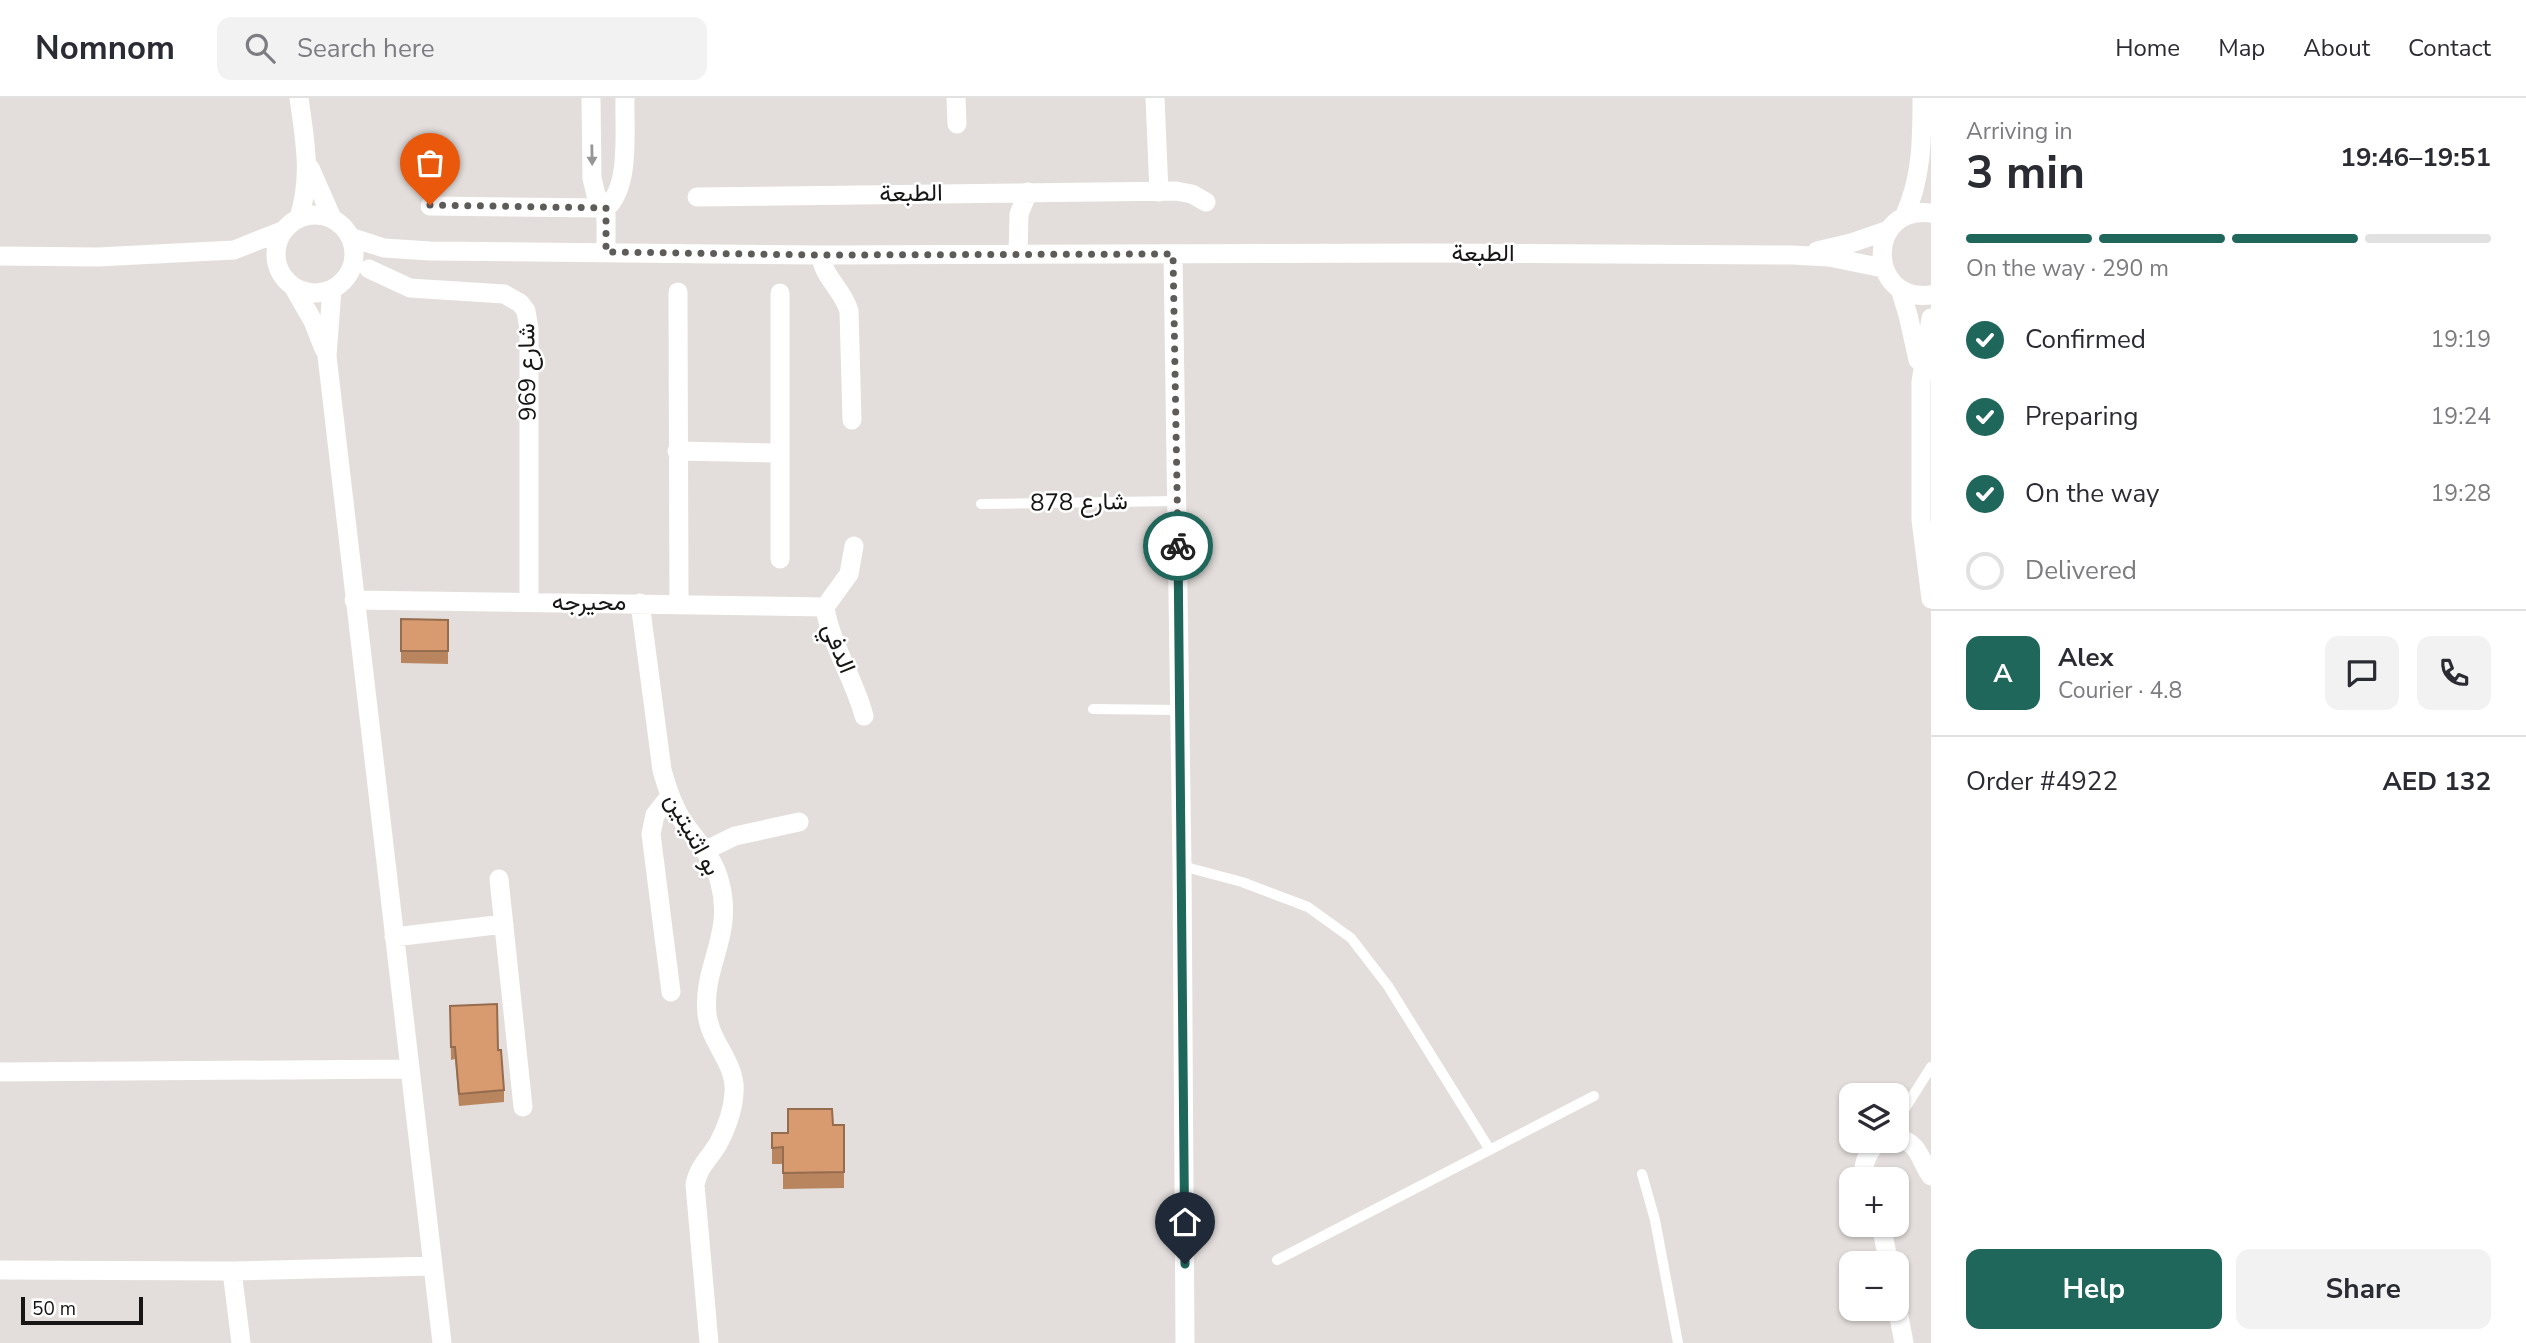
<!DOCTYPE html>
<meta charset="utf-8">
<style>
body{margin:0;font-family:"Nunito Sans",Vazirmatn,sans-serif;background:#f2f2f3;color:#2b2b33;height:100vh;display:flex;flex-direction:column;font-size:26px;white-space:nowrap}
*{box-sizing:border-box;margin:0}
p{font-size:23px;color:#7c7c81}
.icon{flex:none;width:38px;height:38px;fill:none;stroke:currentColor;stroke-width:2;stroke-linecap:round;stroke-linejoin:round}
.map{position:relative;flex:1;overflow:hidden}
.details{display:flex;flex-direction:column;background:#fff;width:595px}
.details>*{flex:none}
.fabs{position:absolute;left:1839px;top:985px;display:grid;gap:14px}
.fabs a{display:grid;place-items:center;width:70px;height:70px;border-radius:14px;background:#fff;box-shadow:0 2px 5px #0004;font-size:35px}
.scale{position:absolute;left:21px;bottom:18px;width:122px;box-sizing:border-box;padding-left:7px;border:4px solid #171615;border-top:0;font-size:19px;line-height:24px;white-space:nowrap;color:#171615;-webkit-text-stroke:5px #fff;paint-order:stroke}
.pin{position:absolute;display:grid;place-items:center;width:60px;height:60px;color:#fff;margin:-72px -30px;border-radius:50% 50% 50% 0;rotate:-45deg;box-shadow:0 0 7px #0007}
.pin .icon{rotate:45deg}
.courier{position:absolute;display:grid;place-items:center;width:70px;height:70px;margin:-35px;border:5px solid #1f665b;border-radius:50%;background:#fff;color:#222;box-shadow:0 2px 9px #0007}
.summary em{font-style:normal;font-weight:700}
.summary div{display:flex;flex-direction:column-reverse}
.summary{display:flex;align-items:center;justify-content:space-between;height:119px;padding:0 35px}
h1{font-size:46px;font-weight:700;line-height:52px}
.bar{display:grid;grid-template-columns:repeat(4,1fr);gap:10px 7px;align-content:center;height:84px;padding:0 35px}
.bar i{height:9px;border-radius:5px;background:#e1e1e2}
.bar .active{background:#1f665b}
.bar p{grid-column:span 4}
.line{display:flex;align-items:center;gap:18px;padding:0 35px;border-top:2px solid #e1e1e2}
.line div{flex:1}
.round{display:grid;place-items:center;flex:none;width:74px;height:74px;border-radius:14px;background:#f2f2f3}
ol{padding:0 35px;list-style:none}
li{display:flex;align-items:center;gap:21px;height:77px}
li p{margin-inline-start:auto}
li .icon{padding:7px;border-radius:50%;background:#1f665b;color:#fff;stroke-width:4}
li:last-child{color:#7c7c81}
li i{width:38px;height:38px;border:4px solid #e1e1e2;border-radius:50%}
.action{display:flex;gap:14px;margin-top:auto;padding:14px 35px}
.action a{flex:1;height:80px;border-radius:14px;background:#1f665b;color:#fff;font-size:28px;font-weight:700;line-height:80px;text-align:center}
.action a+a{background:#f2f2f3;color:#2b2b33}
header{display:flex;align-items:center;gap:42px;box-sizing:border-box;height:98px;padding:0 35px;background:#fff;border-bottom:2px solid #e1e1e2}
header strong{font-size:33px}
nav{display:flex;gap:38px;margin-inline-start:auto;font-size:24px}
.search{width:490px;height:63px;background:#f2f2f3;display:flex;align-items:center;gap:18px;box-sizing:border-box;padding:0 24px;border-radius:14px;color:#7c7c81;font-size:26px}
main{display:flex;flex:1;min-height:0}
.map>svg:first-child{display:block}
</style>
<header>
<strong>Nomnom</strong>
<div class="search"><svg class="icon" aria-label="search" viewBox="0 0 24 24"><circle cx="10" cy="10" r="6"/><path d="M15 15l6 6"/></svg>Search here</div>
<nav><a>Home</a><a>Map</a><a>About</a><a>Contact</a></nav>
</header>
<main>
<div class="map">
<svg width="1931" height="1245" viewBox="0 0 1931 1245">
<rect width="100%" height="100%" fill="#e3dedb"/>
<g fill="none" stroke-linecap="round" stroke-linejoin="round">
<path stroke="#fff" stroke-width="10" d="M981 406 1177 403
M1093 611 1180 612
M1182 768 1242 784 1308 809 1351 840 1388 888 1490 1052
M1897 1023 1931 969
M1642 1076 1655 1122 1678 1245
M1277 1162 1594 998"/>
<path stroke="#fff" stroke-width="19" d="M591 0 592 80 596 97 606 110V154
M956 0 957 26
M1155 0 1159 94
M310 70 332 120
M697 99 1176 93 1192 96 1206 104
M430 108 606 110
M606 110C631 89 624 31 625 0
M1931 115C1866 107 1866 205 1931 197
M276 156a39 39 0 1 1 78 0a39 39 0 1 1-78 0Z
M1904 119C1922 80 1922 42 1922 0
M299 120C312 77 305 43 299 0
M350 139 384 150 430 153 821 157 1431 155 1792 157 1829 159 1883 170
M1817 153 1851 145 1889 132
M1018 156 1019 116 1028 94
M1173 156 1182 768 1185 1245
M821 157C823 180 843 191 849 213L852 322
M0 158 98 159 234 152 282 133
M369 171 410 190 504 196 520 205 526 213 529 231V504
M294 190 313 223 324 251
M332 191 327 258 442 1245
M1900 191 1908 217 1918 262
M678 194 679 506
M1931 220 1921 284V422L1931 501
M677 353 780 355V195
M780 355V461
M854 448 849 476 825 509C829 542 855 583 864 618
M354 502 825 509
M640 505 662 672C667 690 672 706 682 722 696 743 714 759 720 785 734 838 702 868 707 916 710 945 737 966 734 995 733 1012 726 1031 718 1046 709 1061 698 1069 695 1087L709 1245
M670 698 655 717 651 736 671 894
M706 752 735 738 799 724
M499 781 523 1009
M394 839 504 826
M0 974 409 971
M1897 1040C1920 1045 1919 1061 1931 1078
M1863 1082C1863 1066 1867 1051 1881 1043
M1881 1127 1889 1166
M0 1172 232 1173 433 1168
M232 1173 241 1245
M1897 1208 1904 1245"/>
</g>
<path fill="#b9855f" d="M401 521 448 522V566L401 565Z
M450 908 504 992V1004L459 1008 455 961 451 962Z
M833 1027H844V1090L783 1091V1066H772V1035H788Z"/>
<path fill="#d79b6f" stroke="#966c4e" stroke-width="2" d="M401 521 448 522V553H401Z
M497 906 498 952H501L504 992 459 996 455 949H451L450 908Z
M788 1011H832L833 1027H844V1074L783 1075V1049L772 1050V1035H788Z"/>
<defs><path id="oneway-solid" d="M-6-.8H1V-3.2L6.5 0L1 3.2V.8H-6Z" transform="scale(1.75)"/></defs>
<use fill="#979696" href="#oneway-solid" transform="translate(592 57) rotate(89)"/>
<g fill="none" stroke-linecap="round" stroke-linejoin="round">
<path stroke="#5e5c5a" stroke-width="7" stroke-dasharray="0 12.6" d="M430 107 606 110V154L821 157 1173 156 1178 448"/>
<path stroke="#1f665b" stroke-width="9" d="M1178 448 1185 1166"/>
</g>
<g text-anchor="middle" stroke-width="5" stroke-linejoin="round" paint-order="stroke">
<g font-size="24" fill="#171615" stroke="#fff">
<text transform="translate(911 95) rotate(-1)" y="8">الطبعة</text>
<text x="1483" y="163">الطبعة</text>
<text transform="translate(527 274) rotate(-91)" y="8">شارع 969</text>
<text transform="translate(1079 404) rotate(-1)" y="8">شارع 878</text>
<text x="589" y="512">محيرجه</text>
<text transform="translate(839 550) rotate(68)" y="8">الدفي</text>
<text transform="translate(693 736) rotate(61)" y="8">بو اثنيتين</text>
</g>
</g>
</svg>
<div class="fabs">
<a><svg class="icon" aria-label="layers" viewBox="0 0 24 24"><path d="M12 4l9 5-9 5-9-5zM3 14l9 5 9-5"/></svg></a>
<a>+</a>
<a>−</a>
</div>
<div class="scale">50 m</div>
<div class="pin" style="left:430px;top:107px;background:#ea580c"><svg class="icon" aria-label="bag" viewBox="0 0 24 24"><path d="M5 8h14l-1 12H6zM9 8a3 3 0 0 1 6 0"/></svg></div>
<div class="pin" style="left:1185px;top:1166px;background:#1f2937"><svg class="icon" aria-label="home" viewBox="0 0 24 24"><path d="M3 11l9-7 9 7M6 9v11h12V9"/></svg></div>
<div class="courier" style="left:1178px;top:448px"><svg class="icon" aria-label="bike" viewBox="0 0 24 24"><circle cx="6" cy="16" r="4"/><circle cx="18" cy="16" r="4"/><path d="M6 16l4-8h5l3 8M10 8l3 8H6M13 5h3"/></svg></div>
</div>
<section class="details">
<div class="summary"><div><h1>3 min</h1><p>Arriving in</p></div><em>19:46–19:51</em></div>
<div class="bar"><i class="active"></i><i class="active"></i><i class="active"></i><i></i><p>On the way · 290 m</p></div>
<ol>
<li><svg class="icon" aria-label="check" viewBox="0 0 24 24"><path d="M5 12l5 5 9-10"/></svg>Confirmed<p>19:19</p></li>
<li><svg class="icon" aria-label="check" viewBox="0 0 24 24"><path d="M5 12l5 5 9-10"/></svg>Preparing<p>19:24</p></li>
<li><svg class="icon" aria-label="check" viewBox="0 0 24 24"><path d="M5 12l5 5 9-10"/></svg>On the way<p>19:28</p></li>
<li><i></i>Delivered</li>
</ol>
<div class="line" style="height:126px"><b class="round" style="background:#1f665b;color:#fff">A</b><div><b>Alex</b><p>Courier · 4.8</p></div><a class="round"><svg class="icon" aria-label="chat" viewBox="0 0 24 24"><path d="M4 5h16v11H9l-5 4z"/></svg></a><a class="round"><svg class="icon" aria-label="phone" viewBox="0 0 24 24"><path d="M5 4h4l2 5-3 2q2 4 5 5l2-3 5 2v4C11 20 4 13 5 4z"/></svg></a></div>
<div class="line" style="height:91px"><div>Order #4922</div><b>AED 132</b></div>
<div class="action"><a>Help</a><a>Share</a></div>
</section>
</main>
